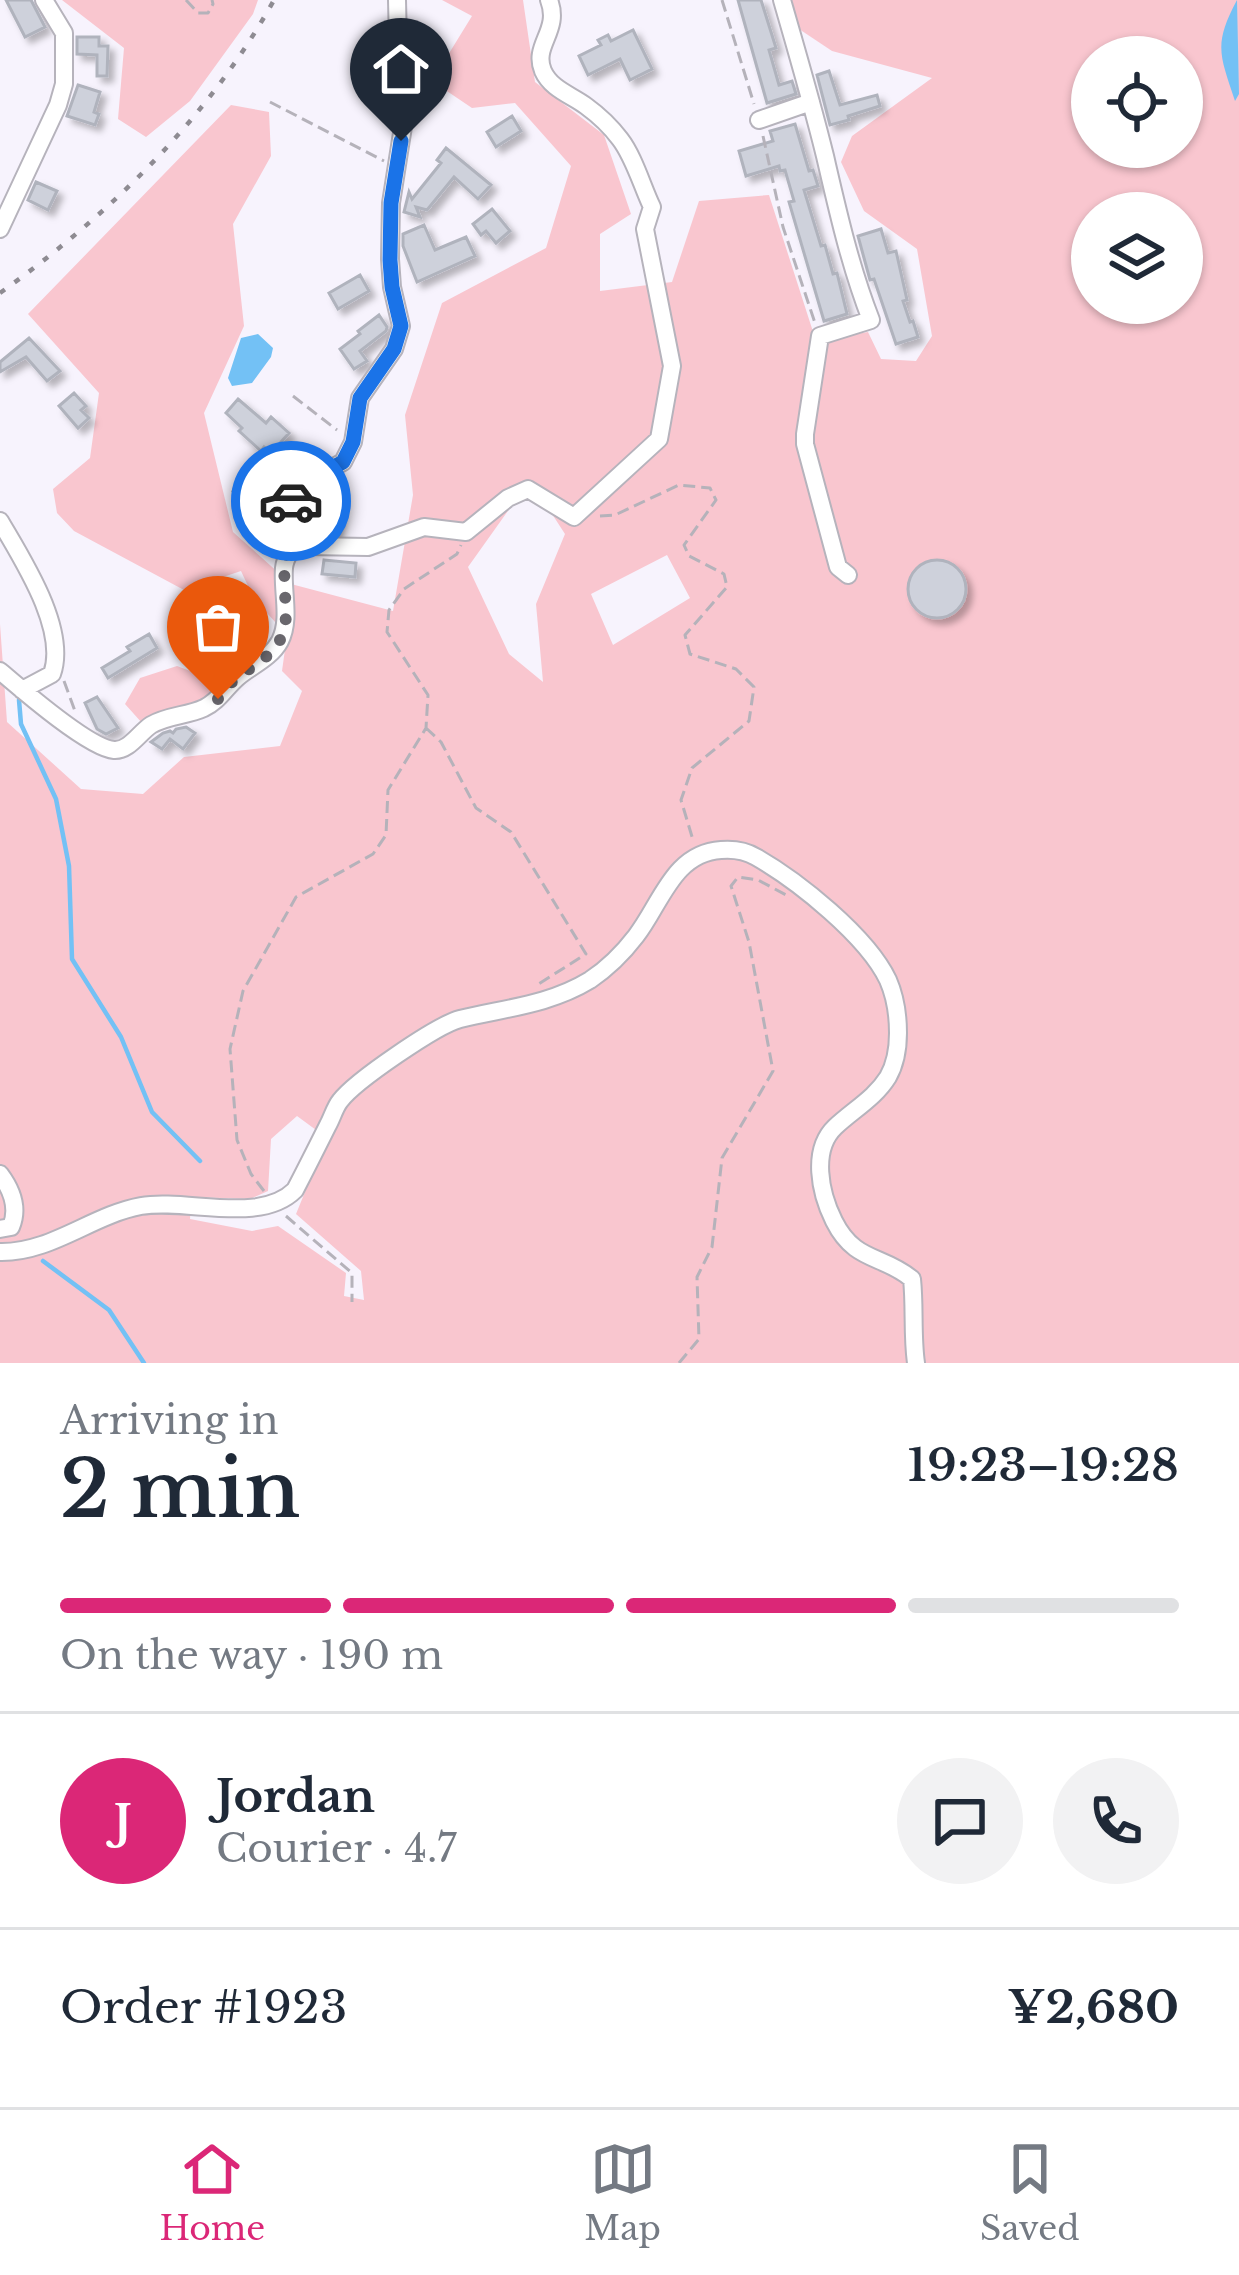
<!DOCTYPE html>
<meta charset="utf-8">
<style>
body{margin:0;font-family:"Libre Baskerville",serif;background:#f2f2f3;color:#1f2937;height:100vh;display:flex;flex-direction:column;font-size:45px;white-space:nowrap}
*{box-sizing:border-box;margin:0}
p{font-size:39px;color:#747a83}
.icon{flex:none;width:66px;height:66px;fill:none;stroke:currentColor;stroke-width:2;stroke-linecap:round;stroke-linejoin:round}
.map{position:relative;height:1363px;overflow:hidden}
.side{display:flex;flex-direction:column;background:#fff;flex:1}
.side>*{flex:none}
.fabs{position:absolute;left:1071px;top:36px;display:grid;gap:24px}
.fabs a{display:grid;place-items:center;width:132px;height:132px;border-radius:50%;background:#fff;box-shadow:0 3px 9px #0004;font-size:60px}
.pin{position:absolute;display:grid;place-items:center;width:102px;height:102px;color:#fff;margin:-123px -51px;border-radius:50% 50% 50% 0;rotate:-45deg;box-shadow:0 0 12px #0007}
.pin .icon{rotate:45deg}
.courier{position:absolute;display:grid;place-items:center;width:120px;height:120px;margin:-60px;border:9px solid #1a73e8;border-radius:50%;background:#fff;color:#222;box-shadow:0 3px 15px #0007}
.summary em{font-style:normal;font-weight:600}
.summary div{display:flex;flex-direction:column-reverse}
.summary{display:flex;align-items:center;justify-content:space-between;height:204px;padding:0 60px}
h1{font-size:78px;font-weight:600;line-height:90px}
.bar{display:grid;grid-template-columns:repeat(4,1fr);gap:18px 12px;align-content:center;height:144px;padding:0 60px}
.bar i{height:15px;border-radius:9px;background:#e0e1e3}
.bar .current{background:#db2777}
.bar p{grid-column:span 4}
.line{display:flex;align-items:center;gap:30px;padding:0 60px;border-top:3px solid #e0e1e3}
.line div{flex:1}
.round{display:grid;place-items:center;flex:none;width:126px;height:126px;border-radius:63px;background:#f2f2f3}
.dock{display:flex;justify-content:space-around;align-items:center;height:168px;border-top:3px solid #e0e1e3;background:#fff;font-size:33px;color:#747a83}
.dock a{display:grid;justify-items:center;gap:6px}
.dock .current{color:#db2777}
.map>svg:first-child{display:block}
</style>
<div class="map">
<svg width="1239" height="1363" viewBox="0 0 1239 1363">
<defs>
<filter id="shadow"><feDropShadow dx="5.5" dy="5.5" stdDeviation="3" flood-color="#0004"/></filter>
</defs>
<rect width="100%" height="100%" fill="#f7f3fd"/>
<path fill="#f9c6cf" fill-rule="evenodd" d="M62 0H258L253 14 190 101 146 137 118 119 124 48Z
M442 0H523L535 82 604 135 631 214 600 234V291L672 282 699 201 769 195 816 341 868 332 881 359 916 361 932 336 917 249 864 211 841 162 852 136 932 78 832 51 799 29 792 0H1239V1363H0V624L7 722 81 789 143 794 184 757 280 746 302 691 282 671 287 635 256 601 235 616 250 660 222 677 207 699 142 723 125 704 140 678 177 666 206 677 219 658 204 643 215 601 248 586 241 571 184 590 74 531 57 513 53 489 90 458 99 393 28 314 231 105 269 112 271 156 233 224 244 326 204 413 233 532 291 584 393 611 413 495 405 415 442 303 546 248 571 166 515 103 472 108 432 81 472 16ZM1092 57H1182V147H1092ZM1092 213H1182V303H1092ZM530 480 565 534 536 604 543 682 509 654 468 567ZM667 555 690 598 613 645 591 594ZM297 1116 327 1138 296 1214 361 1271 364 1300 344 1296 346 1273 278 1226 252 1231 190 1219 192 1197 250 1199 268 1191 271 1139Z"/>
<path fill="#73c1f5" d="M1237 0 1239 94 1235 101C1220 55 1213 45 1237 0Z
M258 334 273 348 271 357 252 383 232 386 228 378 241 338Z"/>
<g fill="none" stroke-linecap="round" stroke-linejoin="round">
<path stroke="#73c1f5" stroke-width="4.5" d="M19 700 21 724 56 799 69 866 72 959 121 1037 152 1112 200 1161
M43 1261 109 1310 144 1363"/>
</g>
<path fill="#ced1db" stroke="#b0b3bd" stroke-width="3" filter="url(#shadow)" d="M6 0H31L45 27 25 37Z
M738 0H761L776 48 769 50 779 85 792 81 796 94 767 103Z
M633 30 652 69 630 80 620 59 588 75 579 56 601 45 598 40 608 35 611 41Z
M77 37H99V46H108L107 76H97V55L77 54Z
M829 71 840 105 877 95 880 106 848 116 849 120 830 125 817 75Z
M78 85 100 92 94 112 99 114 95 125 67 116Z
M512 116 521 131 496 147 487 132Z
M795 124 809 171 813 170 818 186 804 190 821 246 825 245 833 274 837 273 847 314 824 321 789 202 794 201 785 170 780 171 779 166 746 176 739 151 773 141 770 131Z
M446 148 491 185 478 199 454 177 427 210 416 207 420 217 404 212 409 192 412 199 441 163 437 160Z
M36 182 57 191 48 210 28 200Z
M492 209 510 231 496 243 486 231 481 235 473 224Z
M424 225 435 250 466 237 475 256 417 282 403 246V234Z
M881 229 888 253 896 251 907 300 903 301 910 322 913 321 918 337 896 344 874 279 870 280 858 236Z
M360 275 369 291 338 309 329 293Z
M379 315 387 327 386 331 360 351 367 361 354 369 340 349 360 334 358 331Z
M29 338 60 371 47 381 26 357 0 372V362Z
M74 393 86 406 81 410 89 418 78 428 59 406Z
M238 399 266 423 271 417 289 433 280 443 284 445 274 456 264 447 261 451 239 431 242 428 226 413Z
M239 476 277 489 272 505 233 491Z
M309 504 339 512 336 534 317 531 318 526 307 524Z
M908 589a29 29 0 1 1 58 0a29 29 0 1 1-58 0Z
M324 560 356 563 355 577 322 574Z
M149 634 157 648 108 678 102 668 130 651 127 647Z
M97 697 118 728 106 734 97 729 85 703Z
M186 727 195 733 183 749 170 739 162 749 151 742 163 733 170 731 173 733 176 729Z"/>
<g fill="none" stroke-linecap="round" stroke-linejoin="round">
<defs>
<path id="minor" d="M782 0C797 52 812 103 825 156 838 212 850 266 871 320L820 336 805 434V444L838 567 848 575
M759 120 811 102
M0 229 58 105 64 84V33L44 0
M0 521C22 559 68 629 52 674L22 690
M294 542 307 546 368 547 424 527 466 532 508 498 528 489 574 517 659 439 672 366 645 229 652 207C642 186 634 157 620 139 611 127 597 114 586 106 571 95 551 89 543 71 532 45 561 31 549 0
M0 671C21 689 89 748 114 750 129 751 139 733 151 725 168 715 187 716 204 708 218 702 226 687 238 677 251 666 271 658 280 641 291 619 282 592 284 568 285 557 291 552 294 543 298 527 288 509 295 488L343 462 353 442 360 398 394 349 401 326 392 287 390 259 391 203 405 114 399 86 397 0
M0 1174C12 1190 19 1208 11 1227L0 1229
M0 1252C51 1253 92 1215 141 1206 187 1198 260 1225 295 1190 306 1169 317 1147 328 1125 332 1118 335 1107 340 1101 355 1081 437 1025 460 1019 505 1008 549 1005 590 980 608 968 623 953 636 936 661 904 673 853 721 850 733 849 746 851 756 857 798 881 867 936 888 980 895 996 898 1016 898 1033 898 1049 896 1063 888 1077 875 1098 853 1110 835 1127 811 1150 820 1193 834 1221 855 1263 882 1254 912 1279 915 1307 912 1335 916 1363"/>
</defs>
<use href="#minor" stroke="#b6b3bc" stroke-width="20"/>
<path stroke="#b5b2ba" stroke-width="3" stroke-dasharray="12 6" stroke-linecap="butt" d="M186 0 198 13H208L213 4 212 0
M722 0 754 104
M270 102 384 161
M763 136 783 227 815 323
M293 396 337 430
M600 516 615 515 679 485 710 488 716 500 684 545 689 556 724 574 727 587 685 635 690 654 736 669 754 687 749 721 692 768 681 800 693 840
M64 681 75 711
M426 728 441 742 476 808 511 832 586 954 537 985
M264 1191 251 1174 237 1140 230 1049 243 991 296 897 373 854 386 835 388 790 426 728 428 695 387 632 389 610 404 589 457 554 461 545
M286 1216 352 1273V1302
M679 1363 699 1339 697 1277 712 1247 722 1158 773 1071 749 942 731 886 738 877 758 880 786 895"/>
<use href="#minor" stroke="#fff" stroke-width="16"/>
<path stroke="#8e8b92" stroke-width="4.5" stroke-dasharray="6 12" stroke-linecap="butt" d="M0 293C110 214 208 119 274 0"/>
</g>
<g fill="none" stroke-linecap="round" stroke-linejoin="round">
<path stroke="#69676d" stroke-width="12" stroke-dasharray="0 21.6" d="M218 699 232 682 271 653 280 640 286 618 284 566 287 552 294 542 291 501"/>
<path stroke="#1a73e8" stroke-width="15" d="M291 501 295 488 343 462 353 442 360 398 394 349 401 326 392 287 390 260 391 203 401 141"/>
</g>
</svg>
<div class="fabs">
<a><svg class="icon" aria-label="locate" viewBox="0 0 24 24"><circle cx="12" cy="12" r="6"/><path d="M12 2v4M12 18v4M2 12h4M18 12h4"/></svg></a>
<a><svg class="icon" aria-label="layers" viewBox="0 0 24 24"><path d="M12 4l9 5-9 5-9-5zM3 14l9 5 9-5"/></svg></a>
</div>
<div class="pin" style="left:218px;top:699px;background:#ea580c"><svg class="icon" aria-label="bag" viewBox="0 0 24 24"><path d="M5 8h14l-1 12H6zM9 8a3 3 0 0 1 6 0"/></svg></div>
<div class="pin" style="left:401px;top:141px;background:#1f2937"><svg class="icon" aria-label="home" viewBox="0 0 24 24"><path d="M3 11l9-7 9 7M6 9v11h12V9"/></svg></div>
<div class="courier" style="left:291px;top:501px"><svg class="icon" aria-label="car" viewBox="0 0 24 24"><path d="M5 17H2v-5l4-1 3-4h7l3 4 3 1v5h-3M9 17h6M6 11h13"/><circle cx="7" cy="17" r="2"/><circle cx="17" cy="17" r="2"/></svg></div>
</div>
<section class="side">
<div class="summary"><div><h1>2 min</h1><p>Arriving in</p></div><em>19:23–19:28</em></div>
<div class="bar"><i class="current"></i><i class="current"></i><i class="current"></i><i></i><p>On the way · 190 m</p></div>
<div class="line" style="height:216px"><b class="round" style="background:#db2777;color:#fff">J</b><div><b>Jordan</b><p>Courier · 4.7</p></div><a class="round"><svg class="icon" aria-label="chat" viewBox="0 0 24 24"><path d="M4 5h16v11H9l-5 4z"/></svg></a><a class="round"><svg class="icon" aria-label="phone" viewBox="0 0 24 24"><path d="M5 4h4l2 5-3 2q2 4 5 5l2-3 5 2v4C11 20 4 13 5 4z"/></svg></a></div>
<div class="line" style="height:156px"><div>Order #1923</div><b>¥2,680</b></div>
</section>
<nav class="dock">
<a class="current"><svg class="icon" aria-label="home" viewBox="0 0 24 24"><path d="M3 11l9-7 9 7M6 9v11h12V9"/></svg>Home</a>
<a><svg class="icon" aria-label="map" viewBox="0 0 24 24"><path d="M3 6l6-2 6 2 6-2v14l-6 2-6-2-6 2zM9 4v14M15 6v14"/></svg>Map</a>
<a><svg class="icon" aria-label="saved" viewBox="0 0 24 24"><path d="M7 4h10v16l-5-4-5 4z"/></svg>Saved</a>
</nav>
